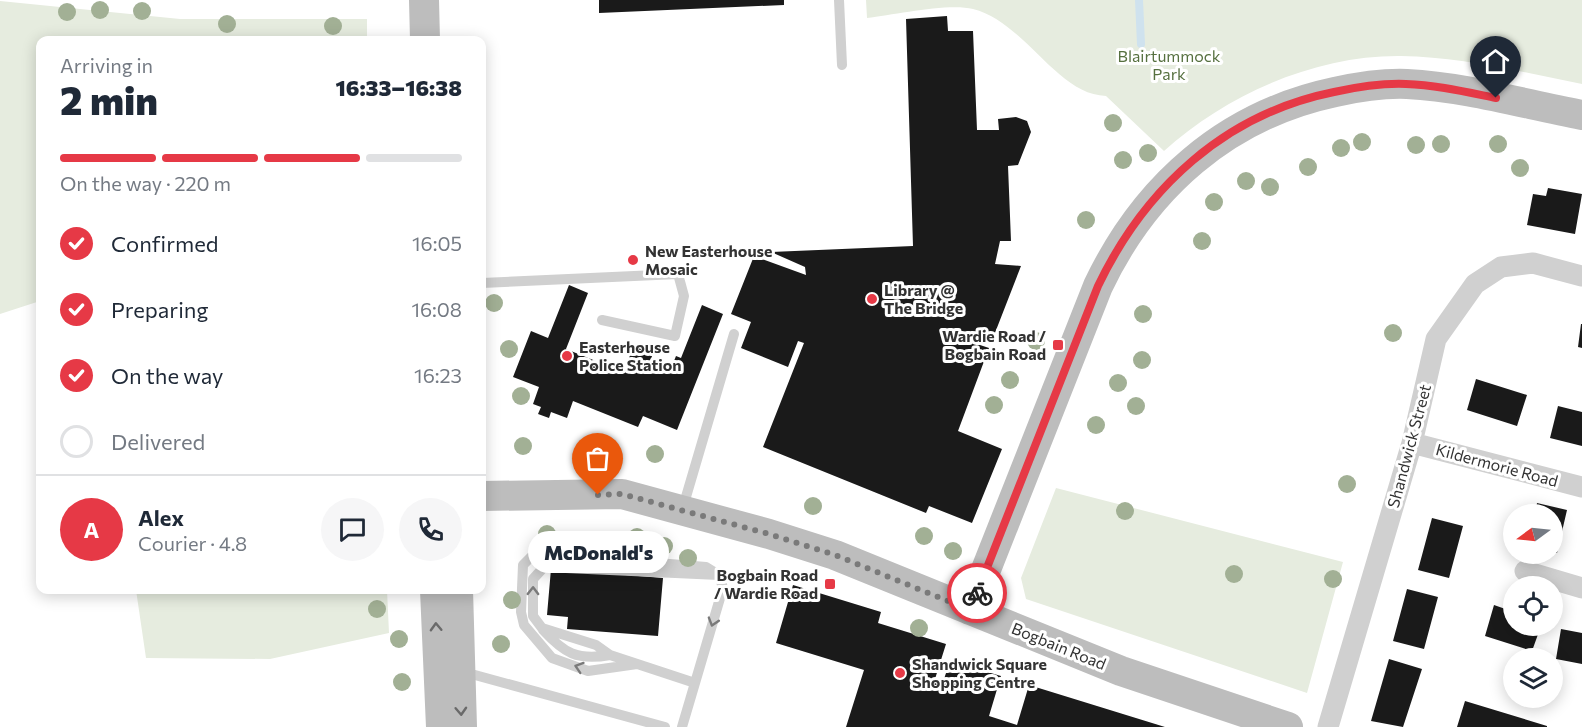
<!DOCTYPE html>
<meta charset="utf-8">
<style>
body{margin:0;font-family:Commissioner,sans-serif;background:#f6f6f7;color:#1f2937;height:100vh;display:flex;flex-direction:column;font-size:22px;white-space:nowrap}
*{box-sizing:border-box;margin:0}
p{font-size:20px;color:#747a83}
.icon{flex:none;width:33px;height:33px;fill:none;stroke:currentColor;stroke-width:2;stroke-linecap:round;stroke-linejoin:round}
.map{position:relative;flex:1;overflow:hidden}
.panel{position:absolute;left:36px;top:36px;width:450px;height:558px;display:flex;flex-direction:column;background:#fff;border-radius:12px;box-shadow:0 3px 15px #0003}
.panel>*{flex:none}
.needle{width:39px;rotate:255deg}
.fabs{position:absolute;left:1503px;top:504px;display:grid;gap:12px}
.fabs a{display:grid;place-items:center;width:60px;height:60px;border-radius:50%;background:#fff;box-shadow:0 3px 15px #0003;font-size:30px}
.pin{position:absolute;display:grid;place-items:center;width:51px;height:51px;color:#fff;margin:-62px -26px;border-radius:50% 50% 50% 0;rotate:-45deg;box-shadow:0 0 6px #0007}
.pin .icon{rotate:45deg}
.courier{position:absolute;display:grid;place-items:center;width:60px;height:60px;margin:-30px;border:4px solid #e63946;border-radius:50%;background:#fff;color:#222;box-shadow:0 2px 8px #0007}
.bubble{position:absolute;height:42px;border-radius:21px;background:#fff;box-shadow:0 3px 15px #0003;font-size:20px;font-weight:800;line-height:42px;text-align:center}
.head em{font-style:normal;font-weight:800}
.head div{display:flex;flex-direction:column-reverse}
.head{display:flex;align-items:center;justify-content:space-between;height:102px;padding:0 24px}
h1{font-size:39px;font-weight:800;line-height:45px}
.bar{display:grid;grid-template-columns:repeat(4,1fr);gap:9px 6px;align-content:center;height:72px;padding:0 24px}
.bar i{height:8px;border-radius:4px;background:#e0e1e3}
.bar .active{background:#e63946}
.bar p{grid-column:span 4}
.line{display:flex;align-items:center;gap:15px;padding:0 24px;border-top:2px solid #e0e1e3}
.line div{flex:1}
.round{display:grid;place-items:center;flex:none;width:63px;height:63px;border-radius:32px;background:#f6f6f7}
ol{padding:0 24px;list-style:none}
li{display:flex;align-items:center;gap:18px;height:66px}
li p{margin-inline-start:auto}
li .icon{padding:6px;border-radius:50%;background:#e63946;color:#fff;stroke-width:4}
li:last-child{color:#747a83}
li i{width:33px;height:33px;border:3px solid #e0e1e3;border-radius:50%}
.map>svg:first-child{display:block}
</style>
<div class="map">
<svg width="1582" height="727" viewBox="0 0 1582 727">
<rect width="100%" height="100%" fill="#fff"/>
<path fill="#e6ecdf" d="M866 0H1582V84C1522 72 1462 57 1401 56 1316 55 1227 94 1164 151L1106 96C1057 95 1025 22 973 9 947 3 895 15 867 18Z
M0 1 180 19H367V40H40V301L0 314Z
M1056 488 1343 562 1307 693 1026 599 1021 578Z
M136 590H169V593L213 590H387L389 633 270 659 146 658Z"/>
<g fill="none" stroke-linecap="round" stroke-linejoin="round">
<path stroke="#cfe2ee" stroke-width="8" d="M1139 0 1141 44"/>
</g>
<path fill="#1a1a1a" d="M599 0H784V5L599 13Z
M947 16 948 31H973L977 130H999L998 119 1016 117 1027 121 1031 132 1018 165 1008 166 1011 241H1000L995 264 1021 266 993 338 981 333 977 344 989 348 958 431 1002 449 972 523 929 506 926 513 763 447 804 343 798 341 788 367 741 348 751 322 731 314 754 256 806 275 805 267 771 252 913 246 906 19Z
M1548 188 1582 194 1575 234 1527 225 1533 194 1546 196Z
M569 285 588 293 566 349 623 372 634 346 653 354 649 363 670 371 676 356 681 358 702 305 723 314 677 430 643 416 638 427 573 401 567 418 551 412 549 418 538 414 541 407 533 404 539 387 513 377 531 331 548 338Z
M1581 324H1582V348L1578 347Z
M1476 379 1527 395 1517 426 1467 410Z
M1558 406 1582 412V446L1550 438Z
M1537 503 1567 510 1557 553 1552 552V514H1535Z
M1432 518 1463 526 1449 578 1418 570Z
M551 569 663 578 658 636 567 629 568 617 547 615Z
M793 585 881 612 878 623 946 644 935 679 943 682 950 661 1001 676 989 716 1017 725 1029 685 1165 727H846L864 670 776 643Z
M1407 589 1438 597 1424 649 1393 641Z
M1494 605 1514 612V626H1541L1532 651 1485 636Z
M1561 629 1582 633V664L1556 659Z
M1389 659 1422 669 1403 727 1371 721Z
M1465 701 1547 726V727H1457Z"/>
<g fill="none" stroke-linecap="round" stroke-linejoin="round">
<path stroke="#d0d0d0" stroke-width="10" d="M839 0 842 65
M482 283 678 274 684 296 675 336 602 320
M683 507 734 334
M543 630C564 653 577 661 610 655
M637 664 588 671 552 658 524 625 521 612 523 565 532 556 548 554 706 567 719 575 723 588 695 683 610 655 596 645 542 628 533 616V579L544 567 719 575
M464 672 665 727
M682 727 695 683"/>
<path stroke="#d0d0d0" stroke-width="21" d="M1412 443 1582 487
M1525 571 1582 588
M1328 727 1412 443 1436 339 1475 284 1501 267 1533 263 1582 276"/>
<path stroke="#bdbdbd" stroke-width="30" d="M424 0 425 40
M482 496 622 494 769 534 835 555 1121 671 1288 727
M435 590 441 727
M458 590 462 727
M970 610 1098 286C1145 187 1226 115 1335 92 1358 87 1383 83 1407 84 1466 87 1524 104 1582 115"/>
</g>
<g fill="#a2b095">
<circle cx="100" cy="10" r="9"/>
<circle cx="142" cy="11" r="9"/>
<circle cx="67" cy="12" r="9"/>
<circle cx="227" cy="24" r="9"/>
<circle cx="333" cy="26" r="9"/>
<circle cx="1113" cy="123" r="9"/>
<circle cx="1362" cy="142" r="9"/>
<circle cx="1441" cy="144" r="9"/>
<circle cx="1498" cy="144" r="9"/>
<circle cx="1416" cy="145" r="9"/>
<circle cx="1341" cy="148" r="9"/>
<circle cx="1148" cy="153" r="9"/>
<circle cx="1123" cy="160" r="9"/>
<circle cx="1308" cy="167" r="9"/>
<circle cx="1520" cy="168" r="9"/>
<circle cx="1246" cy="181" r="9"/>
<circle cx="1270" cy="187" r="9"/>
<circle cx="1214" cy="202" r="9"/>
<circle cx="1086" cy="220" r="9"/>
<circle cx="1202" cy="241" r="9"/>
<circle cx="494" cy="303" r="9"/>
<circle cx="1143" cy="314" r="9"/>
<circle cx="1393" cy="333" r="9"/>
<circle cx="1036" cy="341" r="9"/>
<circle cx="509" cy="349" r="9"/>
<circle cx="1142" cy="360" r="9"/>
<circle cx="1010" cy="380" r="9"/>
<circle cx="1118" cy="383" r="9"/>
<circle cx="521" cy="396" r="9"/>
<circle cx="994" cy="405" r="9"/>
<circle cx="1136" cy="406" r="9"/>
<circle cx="1096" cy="425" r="9"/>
<circle cx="523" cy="446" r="9"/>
<circle cx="655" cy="454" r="9"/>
<circle cx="1347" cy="484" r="9"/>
<circle cx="813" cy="506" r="9"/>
<circle cx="1125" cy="511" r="9"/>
<circle cx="547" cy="534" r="9"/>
<circle cx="924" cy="536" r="9"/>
<circle cx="637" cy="537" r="9"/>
<circle cx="593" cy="544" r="9"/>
<circle cx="664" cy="546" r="9"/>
<circle cx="953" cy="551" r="9"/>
<circle cx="688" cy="558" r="9"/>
<circle cx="1234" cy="574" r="9"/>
<circle cx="1333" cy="579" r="9"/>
<circle cx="512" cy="600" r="9"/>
<circle cx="377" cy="609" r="9"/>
<circle cx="919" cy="628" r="9"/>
<circle cx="399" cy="639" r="9"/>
<circle cx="501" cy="644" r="9"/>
<circle cx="402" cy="682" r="9"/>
</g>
<defs><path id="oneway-chevron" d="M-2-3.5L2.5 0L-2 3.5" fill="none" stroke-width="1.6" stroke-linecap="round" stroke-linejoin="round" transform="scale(1.5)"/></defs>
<g stroke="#7a7a7a">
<use href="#oneway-chevron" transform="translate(533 591) rotate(-89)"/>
<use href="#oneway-chevron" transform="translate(713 622) rotate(107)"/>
<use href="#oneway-chevron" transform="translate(579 667) rotate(-162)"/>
</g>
<g stroke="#6a6a6a">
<use href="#oneway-chevron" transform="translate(436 627) rotate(-92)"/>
<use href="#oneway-chevron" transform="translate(461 711) rotate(87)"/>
</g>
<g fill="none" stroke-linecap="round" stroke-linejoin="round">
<path stroke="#7a7a7a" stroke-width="6" stroke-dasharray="0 10.8" d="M598 495 622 494 769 534 835 555 970 610 977 593"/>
<path stroke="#e63946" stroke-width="8" d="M977 593 1098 286C1145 188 1225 114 1334 92 1357 87 1382 83 1406 84 1436 85 1466 92 1496 98"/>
</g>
<g fill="#e63946" stroke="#fff" stroke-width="2">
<circle cx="633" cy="260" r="6"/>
<circle cx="872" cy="299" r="6"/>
<rect x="1052" y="339" width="12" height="12" rx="3"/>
<circle cx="567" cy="356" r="6"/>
<rect x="824" y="578" width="12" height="12" rx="3"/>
<circle cx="900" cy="673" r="6"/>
</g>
<g text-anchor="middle" stroke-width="6" stroke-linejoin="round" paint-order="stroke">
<g font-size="16" fill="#56703f" stroke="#fff">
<text x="1169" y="62">Blairtummock<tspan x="1169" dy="18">Park</tspan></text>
</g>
<g font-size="16" font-weight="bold" fill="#333" stroke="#fff" text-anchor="start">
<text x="645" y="257">New Easterhouse<tspan x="645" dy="18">Mosaic</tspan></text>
<text x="884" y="296">Library @<tspan x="884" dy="18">The Bridge</tspan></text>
<text x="1046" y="342" text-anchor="end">Wardie Road /<tspan x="1046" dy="18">Bogbain Road</tspan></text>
<text x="579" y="353">Easterhouse<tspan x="579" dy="18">Police Station</tspan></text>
<text x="818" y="581" text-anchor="end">Bogbain Road<tspan x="818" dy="18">/ Wardie Road</tspan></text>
<text x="912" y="670">Shandwick Square<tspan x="912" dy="18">Shopping Centre</tspan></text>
</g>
<g font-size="16" fill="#333" stroke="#fff">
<text transform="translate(1409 446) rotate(-75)" y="6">Shandwick Street</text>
<text transform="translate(1497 465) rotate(15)" y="6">Kildermorie Road</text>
<text transform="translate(1059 646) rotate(22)" y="6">Bogbain Road</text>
</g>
</g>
</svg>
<div class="fabs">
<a><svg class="needle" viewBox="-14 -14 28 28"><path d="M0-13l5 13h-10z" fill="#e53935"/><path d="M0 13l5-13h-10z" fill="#747a83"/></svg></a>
<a><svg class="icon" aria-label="locate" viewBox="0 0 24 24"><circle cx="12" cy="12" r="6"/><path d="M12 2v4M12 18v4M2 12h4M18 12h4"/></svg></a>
<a><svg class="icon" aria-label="layers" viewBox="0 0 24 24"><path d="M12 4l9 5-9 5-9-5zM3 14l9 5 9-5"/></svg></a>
</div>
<div class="pin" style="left:598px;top:495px;background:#ea580c"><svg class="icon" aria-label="bag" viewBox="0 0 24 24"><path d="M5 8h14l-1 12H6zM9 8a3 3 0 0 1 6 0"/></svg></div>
<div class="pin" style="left:1496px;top:98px;background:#1f2937"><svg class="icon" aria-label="home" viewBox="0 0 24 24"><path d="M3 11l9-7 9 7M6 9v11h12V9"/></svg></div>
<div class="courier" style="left:977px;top:593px"><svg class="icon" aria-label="bike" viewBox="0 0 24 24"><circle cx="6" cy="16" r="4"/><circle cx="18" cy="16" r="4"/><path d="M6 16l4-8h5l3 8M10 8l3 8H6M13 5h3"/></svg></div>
<div class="bubble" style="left:528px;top:531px;width:141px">McDonald's</div>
<section class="panel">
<div class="head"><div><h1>2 min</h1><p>Arriving in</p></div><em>16:33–16:38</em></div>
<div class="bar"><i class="active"></i><i class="active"></i><i class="active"></i><i></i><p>On the way · 220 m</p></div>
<ol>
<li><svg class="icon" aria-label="check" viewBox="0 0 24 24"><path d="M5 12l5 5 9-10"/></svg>Confirmed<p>16:05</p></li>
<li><svg class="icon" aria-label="check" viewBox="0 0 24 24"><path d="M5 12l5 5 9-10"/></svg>Preparing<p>16:08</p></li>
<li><svg class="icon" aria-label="check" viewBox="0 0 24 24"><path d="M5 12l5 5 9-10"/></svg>On the way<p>16:23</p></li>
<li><i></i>Delivered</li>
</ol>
<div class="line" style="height:108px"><b class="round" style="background:#e63946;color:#fff">A</b><div><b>Alex</b><p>Courier · 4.8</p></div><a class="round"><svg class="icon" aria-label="chat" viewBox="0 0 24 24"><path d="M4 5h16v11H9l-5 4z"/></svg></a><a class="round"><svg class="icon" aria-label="phone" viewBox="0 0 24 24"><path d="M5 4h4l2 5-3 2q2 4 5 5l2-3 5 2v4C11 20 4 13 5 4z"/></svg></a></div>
</section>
</div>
